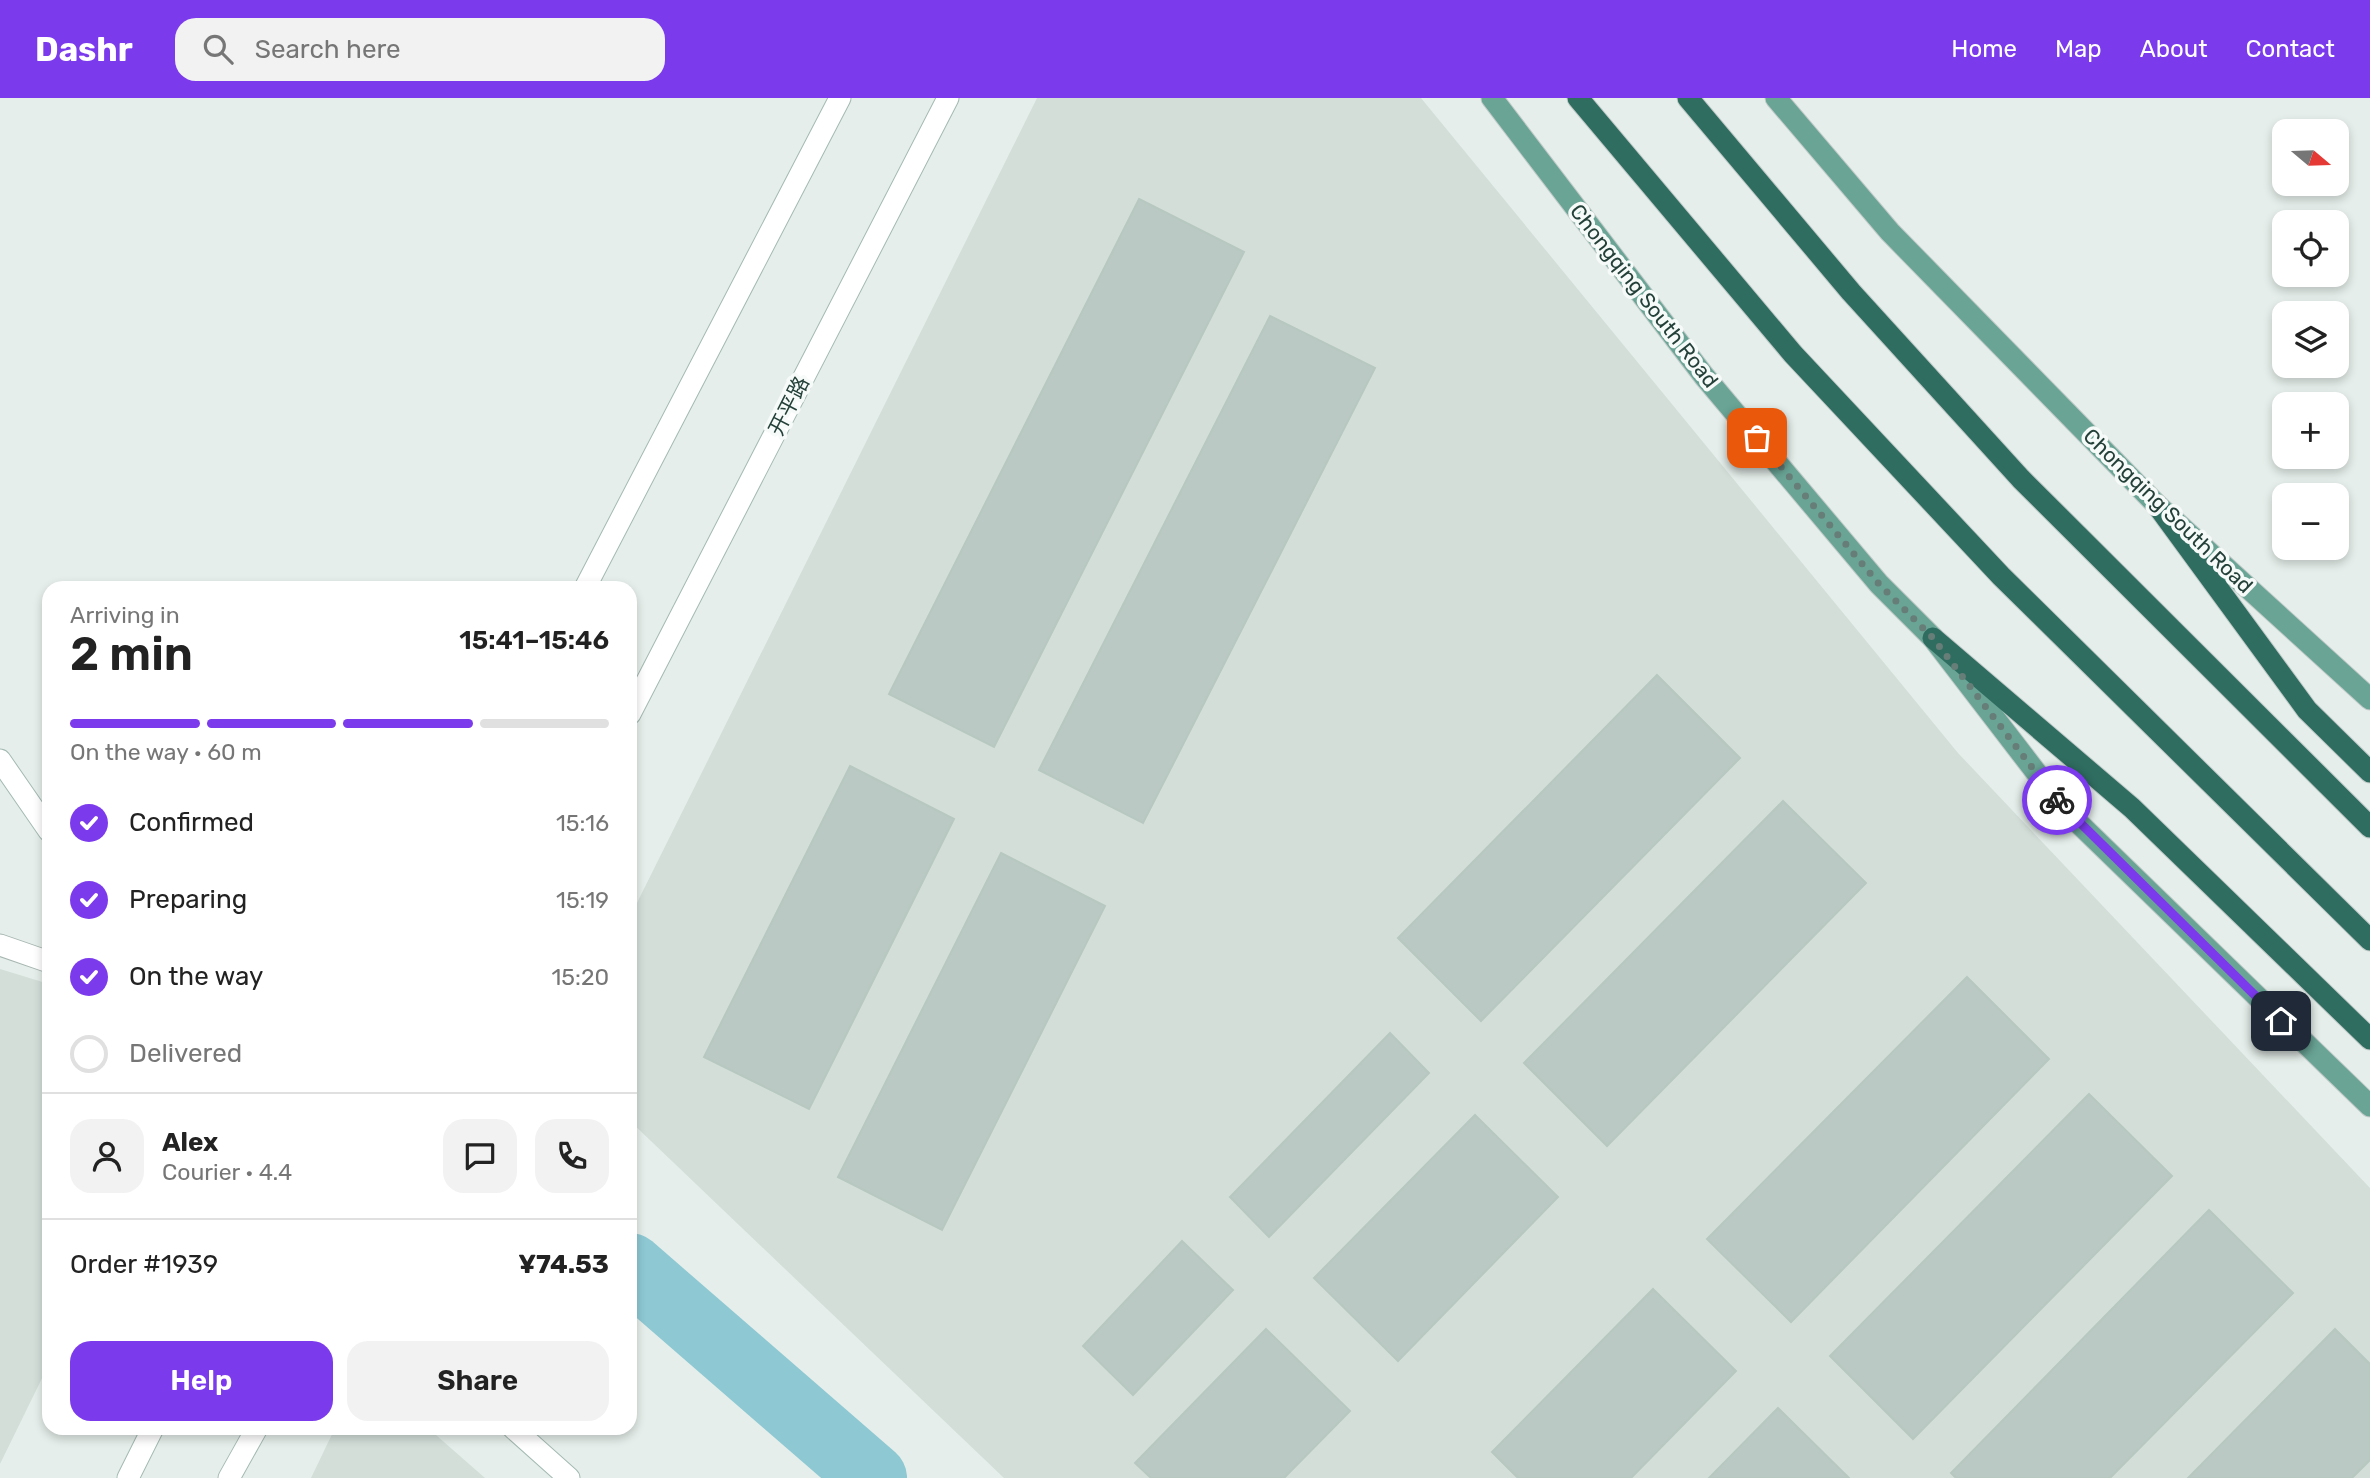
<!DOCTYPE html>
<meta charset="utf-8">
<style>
body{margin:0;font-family:Rubik,"Noto Sans SC",sans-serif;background:#f2f2f2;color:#222;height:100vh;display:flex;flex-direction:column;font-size:26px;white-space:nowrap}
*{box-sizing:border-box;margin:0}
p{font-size:23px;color:#767676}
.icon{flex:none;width:38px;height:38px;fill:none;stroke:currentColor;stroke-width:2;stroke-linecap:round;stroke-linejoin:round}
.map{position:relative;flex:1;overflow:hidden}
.sheet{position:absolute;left:42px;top:483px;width:595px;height:854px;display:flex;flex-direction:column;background:#fff;border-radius:21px;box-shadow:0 4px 10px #0003}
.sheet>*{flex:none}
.needle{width:46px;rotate:109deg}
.controls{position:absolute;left:2272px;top:21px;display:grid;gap:14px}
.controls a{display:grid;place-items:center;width:77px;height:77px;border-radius:14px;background:#fff;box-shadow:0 4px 10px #0003;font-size:35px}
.pin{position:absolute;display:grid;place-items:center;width:60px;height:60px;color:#fff;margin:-30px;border-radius:14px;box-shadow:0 4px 10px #0006}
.courier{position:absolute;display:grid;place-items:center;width:70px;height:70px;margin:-35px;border:5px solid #7c3aed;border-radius:50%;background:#fff;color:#222;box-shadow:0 2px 9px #0007}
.summary em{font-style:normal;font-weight:600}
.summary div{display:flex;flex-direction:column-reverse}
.summary{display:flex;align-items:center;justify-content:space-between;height:119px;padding:0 28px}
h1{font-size:46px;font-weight:600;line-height:52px}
.bar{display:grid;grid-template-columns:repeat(4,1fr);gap:10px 7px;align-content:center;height:84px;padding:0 28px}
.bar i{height:9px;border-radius:5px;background:#e0e0e0}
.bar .on{background:#7c3aed}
.bar p{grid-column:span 4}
.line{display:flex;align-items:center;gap:18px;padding:0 28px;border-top:2px solid #e0e0e0}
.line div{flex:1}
.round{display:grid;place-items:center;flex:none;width:74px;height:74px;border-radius:21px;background:#f2f2f2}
ol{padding:0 28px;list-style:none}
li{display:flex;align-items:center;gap:21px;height:77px}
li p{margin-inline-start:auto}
li .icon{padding:7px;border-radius:50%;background:#7c3aed;color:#fff;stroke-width:4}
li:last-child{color:#767676}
li i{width:38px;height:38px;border:4px solid #e0e0e0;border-radius:50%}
.action{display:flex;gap:14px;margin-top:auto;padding:14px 28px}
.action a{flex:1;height:80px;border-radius:21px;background:#7c3aed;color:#fff;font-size:28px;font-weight:600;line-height:80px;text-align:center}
.action a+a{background:#f2f2f2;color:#222}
header{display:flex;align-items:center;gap:42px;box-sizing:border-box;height:98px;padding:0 35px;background:#7c3aed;color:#fff}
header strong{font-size:33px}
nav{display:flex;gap:38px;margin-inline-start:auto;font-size:24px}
.search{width:490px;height:63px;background:#f2f2f2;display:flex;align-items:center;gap:18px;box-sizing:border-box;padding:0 24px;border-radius:21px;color:#767676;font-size:26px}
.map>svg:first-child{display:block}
</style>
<header>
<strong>Dashr</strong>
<div class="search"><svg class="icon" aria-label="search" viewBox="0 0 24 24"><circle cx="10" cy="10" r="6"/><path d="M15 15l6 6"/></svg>Search here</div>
<nav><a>Home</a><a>Map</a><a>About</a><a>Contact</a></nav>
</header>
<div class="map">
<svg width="2370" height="1380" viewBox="0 0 2370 1380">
<rect width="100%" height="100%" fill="#e5eeea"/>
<path fill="#d3ded9" d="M1037 0H1421L1958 655 2370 1090V1380H1004L630 1023V819Z
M0 871 49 886V1266L0 1366Z
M335 1330H428L485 1380H311Z"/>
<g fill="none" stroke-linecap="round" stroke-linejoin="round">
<path stroke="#8dc8d3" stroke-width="68" d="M630 1169 873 1380"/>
</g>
<path fill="#bac9c3" stroke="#b7c8c1" stroke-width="2" d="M1139 101 1244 154 994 649 889 596Z
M1270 218 1375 270 1143 725 1039 672Z
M1657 577 1740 660 1481 923 1398 840Z
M850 668 954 721 809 1011 704 959Z
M1783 703 1866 785 1607 1048 1524 965Z
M1001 755 1105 808 942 1132 838 1079Z
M1967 879 2049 961 1791 1224 1707 1141Z
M1390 935 1429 975 1269 1139 1230 1099Z
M2089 996 2172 1078 1913 1341 1830 1258Z
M1475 1017 1558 1099 1398 1263 1314 1180Z
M2209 1112 2293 1195 2110 1380H1956L1951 1375Z
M1182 1143 1233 1192 1133 1297 1083 1248Z
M1653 1191 1736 1273 1631 1380H1518L1492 1354Z
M1266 1231 1350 1313 1284 1380H1151L1135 1365Z
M2335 1231 2370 1266V1362L2352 1380H2188Z
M1778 1310 1849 1380H1709Z"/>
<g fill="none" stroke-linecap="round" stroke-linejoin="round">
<defs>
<path id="street" d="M0 847 49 864"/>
<path id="secondary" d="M585 490 840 0
M630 616 948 0
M0 662 49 733
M513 1330 569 1380
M128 1380 153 1330
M229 1380 257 1330"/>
<path id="primary" d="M1492 0 1704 278 1879 486 1933 540 2065 712 2370 1008
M1776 0 1890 134 2157 407 2370 601"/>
<path id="highway" d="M1578 0 1793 256 2001 478 2370 842
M1688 0 1851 194 2021 381 2370 729
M2157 407 2307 612 2370 674
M1933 540 2132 710 2370 941"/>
</defs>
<use href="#street" stroke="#a7b6b1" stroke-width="23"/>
<use href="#secondary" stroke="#a3bab2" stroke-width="23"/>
<use href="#primary" stroke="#c1cac8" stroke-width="23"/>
<use href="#highway" stroke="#c1cac8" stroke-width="23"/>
<use href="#street" stroke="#fff" stroke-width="21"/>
<use href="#secondary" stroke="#fff" stroke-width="21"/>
<use href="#primary" stroke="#69a495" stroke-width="21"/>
<use href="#highway" stroke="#2f6d60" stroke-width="21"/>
</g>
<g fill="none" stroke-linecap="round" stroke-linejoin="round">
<path stroke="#677d77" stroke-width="7" stroke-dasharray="0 12.6" d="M1757 340 1879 486 1933 540 2057 702"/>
<path stroke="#7c3aed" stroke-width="9" d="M2057 702 2281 923"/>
</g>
<g text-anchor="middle" stroke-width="7" stroke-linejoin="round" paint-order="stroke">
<g font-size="21" fill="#234039" stroke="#f6faf8">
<text transform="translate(1644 198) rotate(52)" y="7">Chongqing South Road</text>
<text transform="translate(789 308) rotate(-63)" y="7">开平路</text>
<text transform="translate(2168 413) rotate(44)" y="7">Chongqing South Road</text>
</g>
</g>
</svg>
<div class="controls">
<a><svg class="needle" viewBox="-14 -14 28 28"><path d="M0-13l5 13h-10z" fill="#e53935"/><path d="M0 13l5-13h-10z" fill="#767676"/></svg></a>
<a><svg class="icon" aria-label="locate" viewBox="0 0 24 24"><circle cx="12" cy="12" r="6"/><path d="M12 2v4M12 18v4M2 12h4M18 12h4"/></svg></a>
<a><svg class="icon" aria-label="layers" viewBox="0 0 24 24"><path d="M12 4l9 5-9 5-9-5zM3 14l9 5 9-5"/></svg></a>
<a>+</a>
<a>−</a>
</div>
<div class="pin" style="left:1757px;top:340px;background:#ea580c"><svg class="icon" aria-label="bag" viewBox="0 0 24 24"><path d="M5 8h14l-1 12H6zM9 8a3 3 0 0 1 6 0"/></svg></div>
<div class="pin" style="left:2281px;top:923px;background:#1f2937"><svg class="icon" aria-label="home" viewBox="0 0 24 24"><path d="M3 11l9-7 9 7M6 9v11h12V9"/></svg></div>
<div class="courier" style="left:2057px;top:702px"><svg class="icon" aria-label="bike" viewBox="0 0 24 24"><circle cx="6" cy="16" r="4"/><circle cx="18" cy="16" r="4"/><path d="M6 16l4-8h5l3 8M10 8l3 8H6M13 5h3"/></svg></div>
<section class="sheet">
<div class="summary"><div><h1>2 min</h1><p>Arriving in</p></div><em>15:41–15:46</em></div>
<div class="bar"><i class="on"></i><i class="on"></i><i class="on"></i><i></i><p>On the way · 60 m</p></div>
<ol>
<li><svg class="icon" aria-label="check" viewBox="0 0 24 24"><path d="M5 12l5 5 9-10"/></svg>Confirmed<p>15:16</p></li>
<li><svg class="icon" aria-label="check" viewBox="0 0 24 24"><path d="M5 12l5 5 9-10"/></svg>Preparing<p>15:19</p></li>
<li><svg class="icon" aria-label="check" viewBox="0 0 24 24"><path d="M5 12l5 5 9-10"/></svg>On the way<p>15:20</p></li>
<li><i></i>Delivered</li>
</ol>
<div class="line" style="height:126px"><a class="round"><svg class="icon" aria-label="person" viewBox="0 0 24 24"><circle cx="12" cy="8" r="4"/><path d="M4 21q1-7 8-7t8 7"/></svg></a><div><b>Alex</b><p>Courier · 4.4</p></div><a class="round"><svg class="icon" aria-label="chat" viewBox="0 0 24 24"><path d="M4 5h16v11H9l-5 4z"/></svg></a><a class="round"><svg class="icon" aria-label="phone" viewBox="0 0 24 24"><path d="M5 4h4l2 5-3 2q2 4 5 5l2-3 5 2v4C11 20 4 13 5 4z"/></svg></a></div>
<div class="line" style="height:91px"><div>Order #1939</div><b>¥74.53</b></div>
<div class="action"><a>Help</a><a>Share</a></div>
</section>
</div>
